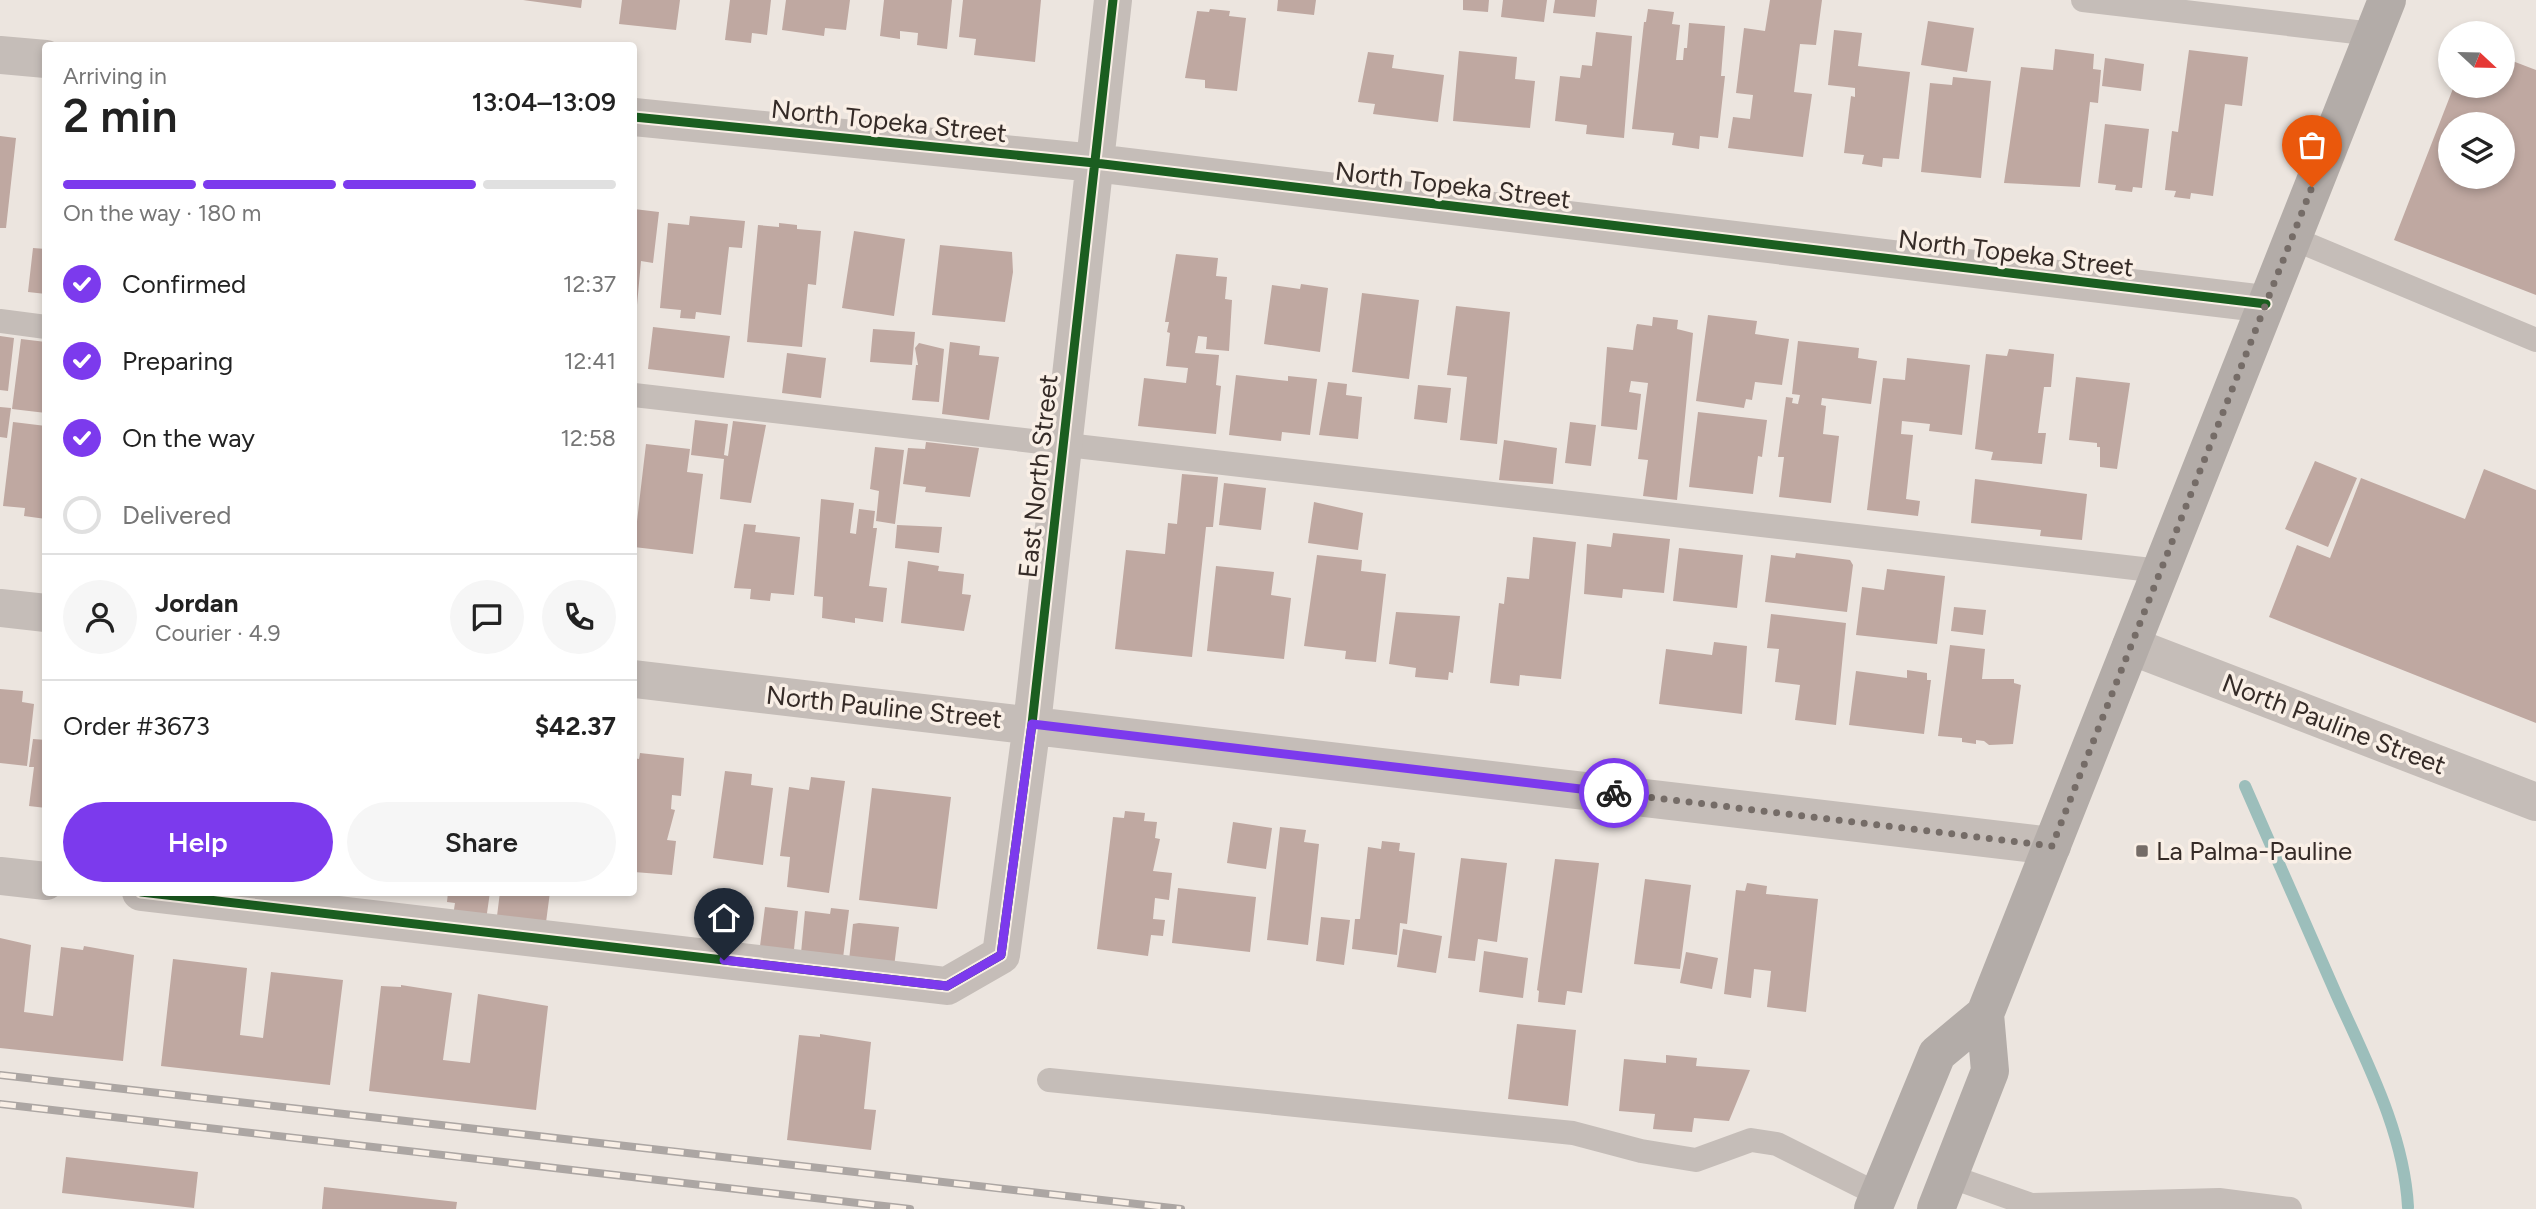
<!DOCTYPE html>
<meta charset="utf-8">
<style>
body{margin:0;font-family:Figtree,sans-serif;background:#f6f6f6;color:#222;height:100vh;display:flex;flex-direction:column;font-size:26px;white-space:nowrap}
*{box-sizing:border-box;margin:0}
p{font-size:23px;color:#767676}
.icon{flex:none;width:38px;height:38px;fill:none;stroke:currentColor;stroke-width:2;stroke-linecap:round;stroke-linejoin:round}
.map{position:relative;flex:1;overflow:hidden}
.drawer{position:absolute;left:42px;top:42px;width:595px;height:854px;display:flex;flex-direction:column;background:#fff;border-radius:7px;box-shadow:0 4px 10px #0003}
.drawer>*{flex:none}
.needle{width:46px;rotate:112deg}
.tools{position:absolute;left:2438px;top:21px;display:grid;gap:14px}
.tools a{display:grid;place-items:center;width:77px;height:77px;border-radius:50%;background:#fff;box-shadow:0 4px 10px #0003;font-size:35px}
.pin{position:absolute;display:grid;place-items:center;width:60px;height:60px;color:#fff;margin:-72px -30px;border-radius:50% 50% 50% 0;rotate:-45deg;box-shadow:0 0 7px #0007}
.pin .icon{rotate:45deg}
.courier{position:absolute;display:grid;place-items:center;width:70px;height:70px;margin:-35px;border:5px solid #7c3aed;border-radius:50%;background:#fff;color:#222;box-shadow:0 2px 9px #0007}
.head em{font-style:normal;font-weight:600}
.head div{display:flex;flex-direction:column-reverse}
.head{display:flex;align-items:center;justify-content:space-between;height:119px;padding:0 21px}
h1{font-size:46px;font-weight:600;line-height:52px}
.bar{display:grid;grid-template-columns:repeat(4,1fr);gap:10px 7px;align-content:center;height:84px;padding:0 21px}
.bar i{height:9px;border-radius:5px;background:#e0e0e0}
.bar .current{background:#7c3aed}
.bar p{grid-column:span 4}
.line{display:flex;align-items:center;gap:18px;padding:0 21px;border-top:2px solid #e0e0e0}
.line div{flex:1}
.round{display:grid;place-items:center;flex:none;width:74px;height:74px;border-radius:37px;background:#f6f6f6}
ol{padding:0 21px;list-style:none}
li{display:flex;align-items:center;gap:21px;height:77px}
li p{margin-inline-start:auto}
li .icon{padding:7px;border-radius:50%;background:#7c3aed;color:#fff;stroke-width:4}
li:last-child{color:#767676}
li i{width:38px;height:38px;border:4px solid #e0e0e0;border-radius:50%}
.button{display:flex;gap:14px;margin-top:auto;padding:14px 21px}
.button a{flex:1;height:80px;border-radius:42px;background:#7c3aed;color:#fff;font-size:28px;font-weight:600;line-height:80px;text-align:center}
.button a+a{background:#f6f6f6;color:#222}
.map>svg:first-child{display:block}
</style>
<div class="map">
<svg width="2536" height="1209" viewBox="0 0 2536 1209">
<rect width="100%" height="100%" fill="#ece5df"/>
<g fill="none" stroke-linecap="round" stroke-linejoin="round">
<path stroke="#9cbebb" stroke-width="12" d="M2245 786C2276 856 2306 926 2337 996 2367 1063 2404 1133 2408 1207"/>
</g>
<path fill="#bfa8a1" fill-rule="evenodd" d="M523 0H582L581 8Z
M622 0H680L676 30 619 24Z
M730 0H771L767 35 752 33 751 43 725 40Z
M786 0H850L846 30 825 28 824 36 782 30Z
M884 0H952L947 49 917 45 918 33 900 31V39L880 36Z
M963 0H1041L1035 62 974 55 976 39 959 37Z
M1278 0H1316L1314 15 1277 11Z
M1463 0H1489L1488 12 1463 10Z
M1503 0H1547L1544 22 1501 17Z
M1555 0H1597L1595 17 1553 13Z
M1770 0H1822L1816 45 1800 44 1794 92 1812 94 1803 157 1728 148 1733 117 1750 119 1753 95 1736 93 1744 28 1765 31Z
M1210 9 1230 11 1229 16 1246 18 1237 91 1205 88V80L1185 78 1197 11 1209 12Z
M1648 9 1674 12 1672 24 1680 25 1676 60H1683L1684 48H1687L1689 23 1725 26 1721 76H1725L1718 138 1700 136 1699 149 1672 145 1674 133 1632 129 1644 22H1646Z
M1928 21 1974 28 1967 72 1921 65Z
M1834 30 1862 33 1858 66 1910 72 1899 159 1883 158 1882 167 1862 164 1864 155 1844 153 1851 96 1855 97V88L1828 85Z
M1596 32 1632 36 1624 138 1586 134 1587 125 1555 121 1560 76 1580 78 1582 65 1592 66Z
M2055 49 2094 54 2093 69 2101 70 2098 103 2090 102 2080 187 2004 183 2021 67 2053 70Z
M2189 50 2248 57 2242 106 2225 104 2213 196 2191 193 2190 199 2174 197 2176 191 2165 190 2172 131 2178 132Z
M1459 51 1517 57 1515 79 1535 81 1530 128 1453 121Z
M1368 52 1394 55 1392 68 1444 75 1438 122 1373 114 1375 104 1358 102Z
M2502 57 2536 70V295L2394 240 2454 86H2502ZM2450 124H2502V177H2450Z
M2105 58 2144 64 2141 91 2102 86Z
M1953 77 1991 81 1981 178 1921 172 1930 83 1952 85Z
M2105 124 2149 129 2142 188 2133 187 2132 192 2115 190 2116 185 2098 183Z
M0 136 16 138 6 228H0Z
M634 209 659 212 653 263 641 261 637 305H634Z
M690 216 745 221 742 248 729 247 721 315 696 312 695 319 680 318 681 310 660 308 668 223 689 225Z
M779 223 797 225V229L821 231 816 285 808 284 802 347 747 342 758 225 779 227Z
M854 231 905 239 894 316 842 308Z
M940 245 1012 252 1013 272 1005 322 932 315Z
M33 248 46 249V294L28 292Z
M1176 254 1218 258 1216 276 1227 277 1225 299 1232 300 1229 351 1206 349 1207 337 1198 336 1195 353 1219 355 1216 385 1221 386 1216 434 1138 426 1144 378 1186 383 1188 368 1166 366 1170 333 1167 332 1169 322H1165Z
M1301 284 1328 288 1320 352 1264 344 1272 285 1300 289Z
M1362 293 1419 300 1409 379 1352 372Z
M1456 306 1510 312 1497 444 1460 440 1467 377 1447 375Z
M1708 315 1757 321 1755 334 1789 339 1782 385 1755 382 1752 400 1746 399 1744 408 1696 401Z
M1653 317 1678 320 1677 329 1693 333 1677 500 1643 496 1648 460 1638 459 1648 383 1631 381 1629 392 1641 394 1637 430 1601 426 1607 347 1633 350 1636 327 1637 324 1652 326Z
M653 327 730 336 724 378 648 369Z
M873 329 915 332 912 365 870 362Z
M0 336 14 338 8 391 0 390Z
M21 339 46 342V413L12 409Z
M1798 341 1859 348 1858 358 1877 361 1871 404 1822 398 1821 405 1826 406 1823 434 1839 436 1831 503 1779 497 1784 457H1778L1786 397 1793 398 1792 403 1798 404 1800 395 1792 394Z
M950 342 980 346 979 355 999 357 989 420 942 414Z
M919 343 944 349 939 402 912 400 916 365H918L915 348Z
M2009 349 2054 354 2051 387H2044L2038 433H2046L2042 464 1991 460 1993 452 1975 449 1986 354 2007 356Z
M787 353 826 358 821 398 782 393Z
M1907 358 1970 365 1962 435 1929 431 1930 424 1902 421 1901 434 1913 435 1906 499 1920 501 1918 516 1867 510 1883 378 1905 380Z
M1236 375 1288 381V376L1317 379 1310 435 1282 432 1281 441 1229 435Z
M2076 377 2130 383 2117 469 2100 467V447H2097V443L2069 440Z
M1328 382 1347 384 1346 395 1362 397 1358 439 1319 435Z
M1418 385 1451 388 1447 423 1414 419Z
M0 407 11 408 7 438 0 437Z
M1698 412 1767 420 1762 457 1758 456 1753 494 1689 487Z
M695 420 728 424 724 455 728 456 733 421 766 425 751 503 720 499 724 459 691 455Z
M13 422 46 426V519L24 516 25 508 3 506Z
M1570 422 1596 425 1591 466 1565 463Z
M1504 440 1557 448 1553 484 1499 480Z
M926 442 979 448 970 497 925 492 926 487 903 484 908 448 925 449Z
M646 444 690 449 687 472 703 474 693 554 634 547Z
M875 447 904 450 895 524 876 521 879 491 870 489Z
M2315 461 2357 478 2328 547 2285 529Z
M2484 469 2536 490V723L2269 617 2297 545 2330 558 2361 478 2465 519Z
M1182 474 1218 477 1213 527H1206L1192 657 1115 649 1126 550 1165 554 1168 523 1177 524Z
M1975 479 2087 494 2082 540 2040 536 2041 530 1971 523Z
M1224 483 1266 488 1261 530 1219 525Z
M821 499 854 503 850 533 856 534 859 509 875 511 873 528H877L869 586 887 588 883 622 855 618V623L822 618 823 597 814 596Z
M1314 502 1363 513 1358 550 1308 543Z
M744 524 756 525 755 532 800 537 794 595 771 593 770 601 750 599 751 589 734 588Z
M897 525 942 527 939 553 895 548Z
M1613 533 1670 539 1664 593 1623 589 1622 598 1584 594 1587 544 1611 547Z
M1533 537 1576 542 1561 679 1520 675 1519 686 1490 683 1499 603 1504 604 1507 577 1529 579Z
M1679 548 1743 555 1737 608 1673 601Z
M1796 553 1850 560 1853 565 1847 612 1765 602 1771 555 1795 558Z
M1317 555 1362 560 1361 571 1386 574 1376 662 1345 659 1346 651 1304 646Z
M908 561 939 566 938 571 964 574 962 594 971 595 964 631 901 623Z
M1216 566 1274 572 1271 595 1291 598 1284 659 1207 651Z
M1887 569 1945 576 1937 644 1856 635 1862 587 1884 590Z
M1954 607 1986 610 1983 635 1951 631Z
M1396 612 1460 616 1453 673 1449 672 1448 680 1415 677 1416 668 1389 664Z
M1771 614 1846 623 1836 725 1795 720 1800 685 1775 682 1779 649 1767 648Z
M1714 642 1747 646 1742 714 1659 704 1666 649 1712 655Z
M1950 645 1985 649 1982 679H2014V683L2021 685 2013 744 1989 745 1984 741 1976 740V744L1962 742V738L1938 736Z
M1907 670 1927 673V680H1931L1924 734 1849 725 1856 671 1907 678Z
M0 689 23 691 22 702 34 704 27 766 0 763Z
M33 739 46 740V808L29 806 34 767H29Z
M640 753 684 758 681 796 672 795 671 809 675 810 667 840 676 841 672 875 634 872V758L639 759Z
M725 771 752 774 751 785 773 788 763 865 713 858Z
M811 777 845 781 829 893 787 887 790 857 780 856 789 787 809 790Z
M872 788 951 797 937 909 859 900Z
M1125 811 1145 813 1144 821 1157 822 1155 838 1160 839 1153 871 1172 873 1169 900 1155 898 1153 919 1165 920 1163 936 1151 935 1148 956 1097 949 1113 817 1124 818Z
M1233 822 1272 828 1266 869 1227 863Z
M1280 827 1306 830 1304 842 1319 844 1308 945 1267 940Z
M1382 841 1400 843 1399 851 1415 853 1407 924 1400 923 1397 955 1352 949 1355 919H1360L1368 847 1381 849Z
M1461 858 1507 863 1497 942 1478 939 1475 961 1448 958Z
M1555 859 1599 863 1582 993 1567 991 1565 1005 1538 1002 1539 991 1537 990Z
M1645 879 1691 885 1680 969 1634 964Z
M1747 883 1767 886 1766 894 1818 899 1806 1012 1767 1007 1771 971 1754 969 1751 998 1724 994 1736 890 1745 891Z
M1178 888 1256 897 1250 952 1172 943Z
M448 892H490L486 920 453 916 455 903 447 902Z
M500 892H550L545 930 496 924Z
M765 907 798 911 793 959 759 954Z
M831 908 849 910 843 958 801 953 805 911 830 914Z
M1321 917 1350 920 1344 965 1316 961Z
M859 923 899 927 894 967 849 960 853 924Z
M1403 929 1442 936 1436 973 1397 967Z
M0 938 31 945 24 1012 53 1016 61 947 83 950 84 946 134 955 123 1061 0 1048Z
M1484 951 1528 958 1523 998 1479 992Z
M1686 952 1718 958 1712 989 1680 983Z
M173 959 247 968 240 1035 263 1038 271 972 343 980 330 1085 161 1066Z
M401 985 452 993 443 1060 470 1063 478 994 548 1006 536 1110 369 1091 381 986 401 987Z
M1517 1024 1576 1030 1568 1106 1508 1099Z
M820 1034 871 1042 864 1109 876 1110 871 1150 787 1140 799 1035 820 1037Z
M1666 1055 1697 1058 1696 1066 1750 1070 1729 1121 1694 1118 1692 1132 1653 1129 1655 1114 1619 1111 1624 1059 1666 1063Z
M66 1157 198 1172 194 1208 62 1193Z
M324 1187 457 1202 456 1209H322Z"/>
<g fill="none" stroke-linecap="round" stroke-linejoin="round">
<path stroke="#c5bdb8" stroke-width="24" d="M2083 0 2373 34
M2292 238 2536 340
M0 321 46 327
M634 395 2160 571
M1049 1080 1573 1133 1641 1151 1696 1160 1751 1140 1777 1144 1879 1195
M1949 1176 2031 1205 2219 1200 2290 1209"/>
<path stroke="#c5bdb8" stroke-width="38" d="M0 55 46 59
M634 117 1095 163 2266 304
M0 608 46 613
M2131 646 2536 802
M634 679 2052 846
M0 876 46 881
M141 892 947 986 1001 955 1032 724 1113 0"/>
<path stroke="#b3aca8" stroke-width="38" d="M1873 1209 1937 1054 1985 1014
M1936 1209 1990 1071 1985 1014 2387 0"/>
<defs>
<path id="rail" d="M0 1075 1181 1209
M0 1104 910 1209"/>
</defs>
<use href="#rail" stroke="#aca6a3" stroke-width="8"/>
<use href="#rail" stroke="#f9efe6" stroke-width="5" stroke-dasharray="16" stroke-linecap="butt"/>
<defs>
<path id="cycleway" d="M634 117 1095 163 2266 304
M141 892 947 986 1001 955 1032 724 1113 0"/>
</defs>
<use href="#cycleway" stroke="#f9efe6" stroke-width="13"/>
<use href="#cycleway" stroke="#1b5e20" stroke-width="9"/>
</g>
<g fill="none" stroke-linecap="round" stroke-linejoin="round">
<path stroke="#756c67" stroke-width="7" stroke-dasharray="0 12.6" d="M1614 793 2052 846 2312 187"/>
<path stroke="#7c3aed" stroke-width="9" d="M724 960 947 986 1001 955 1032 724 1614 793"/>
</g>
<rect fill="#756c67" stroke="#f9efe6" stroke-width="2.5" x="2135" y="844" width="14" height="14" rx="3.5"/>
<g text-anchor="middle" stroke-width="7" stroke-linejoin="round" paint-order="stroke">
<g font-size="26" fill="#352b27" stroke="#f9efe6">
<text transform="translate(889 121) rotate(6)" y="9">North Topeka Street</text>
<text transform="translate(1453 185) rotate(7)" y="9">North Topeka Street</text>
<text transform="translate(2016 253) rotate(7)" y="9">North Topeka Street</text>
<text transform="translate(1038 476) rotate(-84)" y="9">East North Street</text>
<text transform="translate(884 707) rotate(6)" y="9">North Pauline Street</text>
<text transform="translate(2334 724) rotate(21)" y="9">North Pauline Street</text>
</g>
<g font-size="26" fill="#352b27" stroke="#f9efe6" text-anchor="start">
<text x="2156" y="860">La Palma-Pauline</text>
</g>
</g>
</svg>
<div class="tools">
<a><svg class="needle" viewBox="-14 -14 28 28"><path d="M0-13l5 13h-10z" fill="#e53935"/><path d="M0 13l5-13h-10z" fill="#767676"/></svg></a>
<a><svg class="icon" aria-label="layers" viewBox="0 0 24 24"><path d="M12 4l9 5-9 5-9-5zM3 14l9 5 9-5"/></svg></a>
</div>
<div class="pin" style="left:2312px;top:187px;background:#ea580c"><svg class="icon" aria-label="bag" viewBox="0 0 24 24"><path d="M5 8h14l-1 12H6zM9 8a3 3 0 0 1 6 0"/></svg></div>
<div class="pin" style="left:724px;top:960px;background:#1f2937"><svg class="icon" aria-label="home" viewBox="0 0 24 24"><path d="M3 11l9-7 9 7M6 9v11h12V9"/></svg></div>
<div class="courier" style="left:1614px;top:793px"><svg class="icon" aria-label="bike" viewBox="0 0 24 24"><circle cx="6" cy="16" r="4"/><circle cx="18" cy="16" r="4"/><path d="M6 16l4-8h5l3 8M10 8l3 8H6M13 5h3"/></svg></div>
<section class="drawer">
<div class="head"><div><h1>2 min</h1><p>Arriving in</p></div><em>13:04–13:09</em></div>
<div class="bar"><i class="current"></i><i class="current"></i><i class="current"></i><i></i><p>On the way · 180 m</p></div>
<ol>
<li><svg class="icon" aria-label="check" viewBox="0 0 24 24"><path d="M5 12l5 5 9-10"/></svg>Confirmed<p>12:37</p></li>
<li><svg class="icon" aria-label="check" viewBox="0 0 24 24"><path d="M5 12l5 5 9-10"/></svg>Preparing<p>12:41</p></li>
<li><svg class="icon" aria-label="check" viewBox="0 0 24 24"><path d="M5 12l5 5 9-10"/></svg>On the way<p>12:58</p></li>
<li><i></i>Delivered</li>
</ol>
<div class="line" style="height:126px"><a class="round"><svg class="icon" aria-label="person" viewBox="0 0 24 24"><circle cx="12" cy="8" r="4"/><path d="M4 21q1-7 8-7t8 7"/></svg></a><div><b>Jordan</b><p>Courier · 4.9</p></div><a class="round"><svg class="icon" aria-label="chat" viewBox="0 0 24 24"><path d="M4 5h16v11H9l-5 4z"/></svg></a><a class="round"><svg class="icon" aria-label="phone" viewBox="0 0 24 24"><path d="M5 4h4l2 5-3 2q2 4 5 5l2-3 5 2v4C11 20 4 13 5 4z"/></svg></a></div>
<div class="line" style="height:91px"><div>Order #3673</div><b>$42.37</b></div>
<div class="button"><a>Help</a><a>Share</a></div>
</section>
</div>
